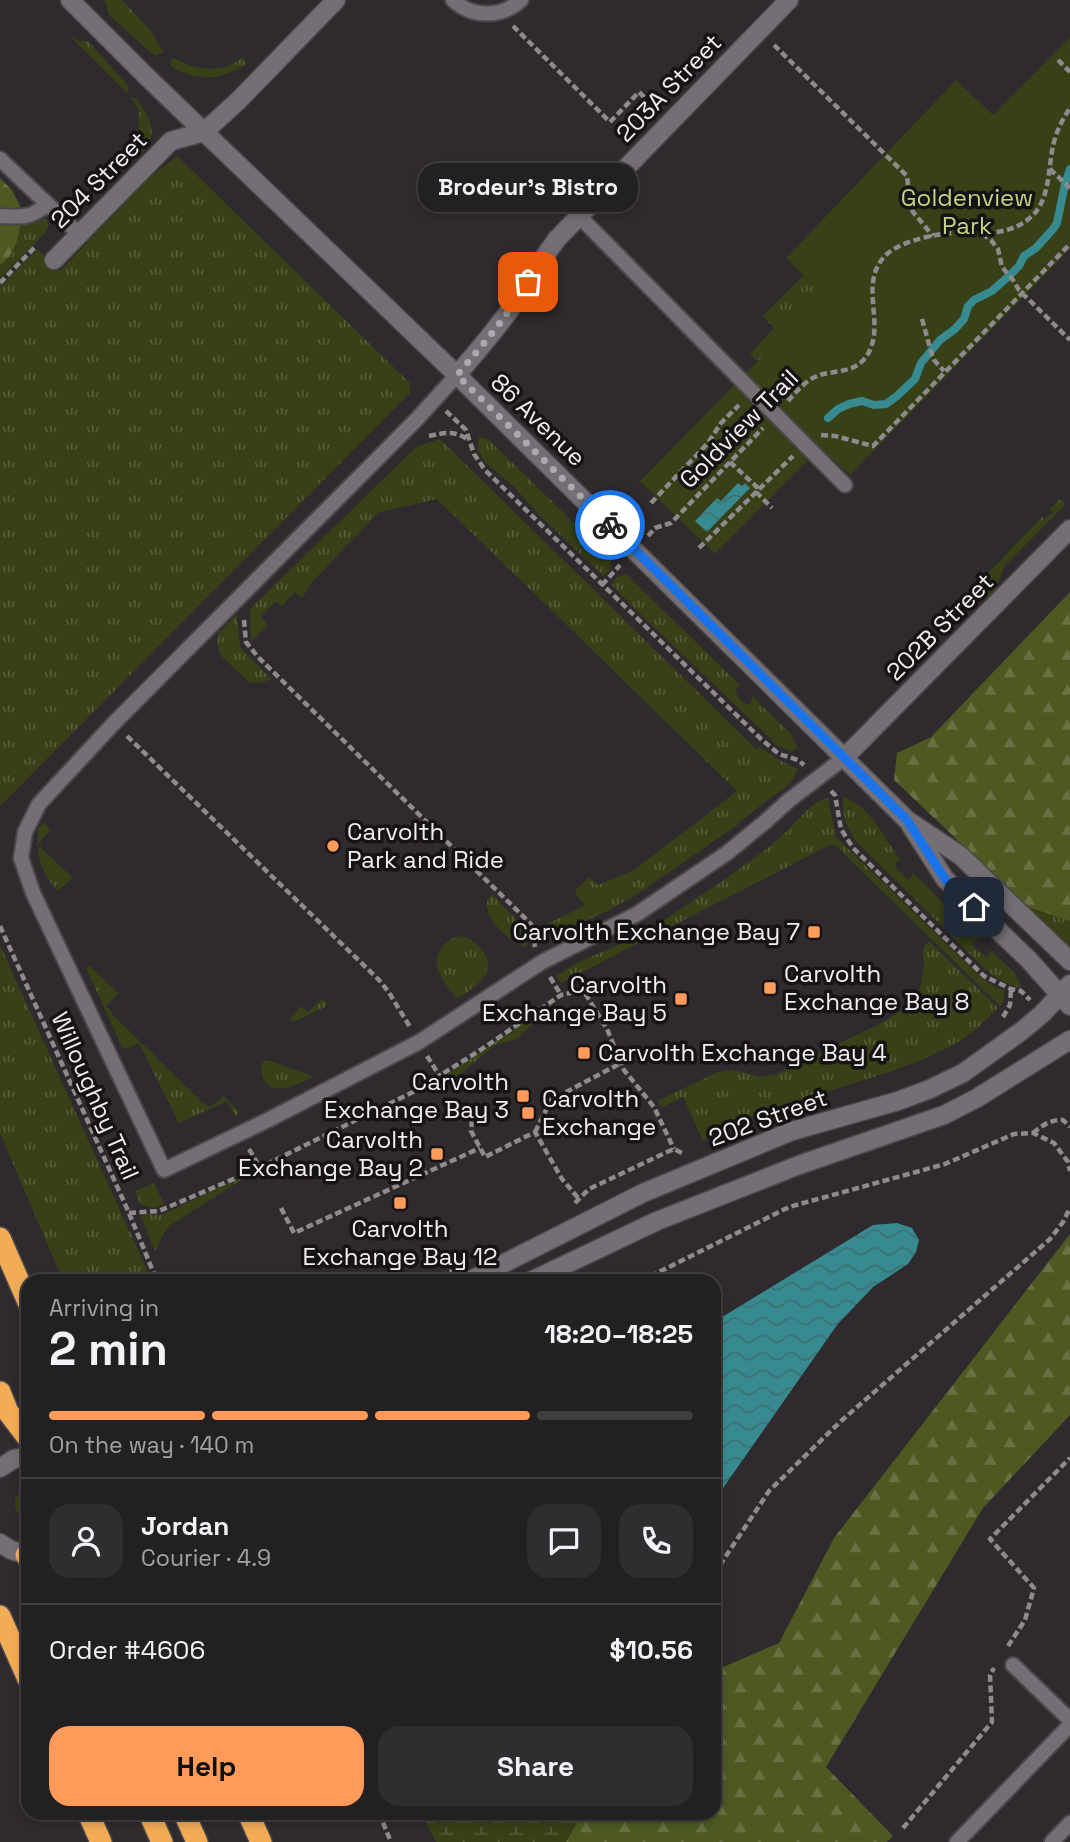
<!DOCTYPE html>
<meta charset="utf-8">
<style>
body{margin:0;font-family:"Space Grotesk",sans-serif;background:#2f2d2f;color:#f1f3f6;height:100vh;display:flex;flex-direction:column;font-size:26px;white-space:nowrap}
*{box-sizing:border-box;margin:0}
p{font-size:23px;color:#a3a3a5}
.icon{flex:none;width:38px;height:38px;fill:none;stroke:currentColor;stroke-width:2;stroke-linecap:round;stroke-linejoin:round}
.map{position:relative;flex:1;overflow:hidden}
.side{position:absolute;left:21px;top:1274px;width:700px;height:546px;display:flex;flex-direction:column;background:#232022;border-radius:21px;box-shadow:0 4px 10px #0003,0 0 0 2px #403e40}
.side>*{flex:none}
.pin{position:absolute;display:grid;place-items:center;width:60px;height:60px;color:#fff;margin:-30px;border-radius:14px;box-shadow:0 4px 10px #0006}
.courier{position:absolute;display:grid;place-items:center;width:70px;height:70px;margin:-35px;border:5px solid #1a73e8;border-radius:50%;background:#fff;color:#222;box-shadow:0 2px 9px #0007}
.bubble{position:absolute;height:49px;border-radius:21px;background:#232022;box-shadow:0 4px 10px #0003,0 0 0 2px #403e40;font-size:23px;font-weight:800;line-height:49px;text-align:center}
.summary em{font-style:normal;font-weight:800}
.summary div{display:flex;flex-direction:column-reverse}
.summary{display:flex;align-items:center;justify-content:space-between;height:119px;padding:0 28px}
h1{font-size:46px;font-weight:800;line-height:52px}
.bar{display:grid;grid-template-columns:repeat(4,1fr);gap:10px 7px;align-content:center;height:84px;padding:0 28px}
.bar i{height:9px;border-radius:5px;background:#403e40}
.bar .on{background:#ff9b5a}
.bar p{grid-column:span 4}
.line{display:flex;align-items:center;gap:18px;padding:0 28px;border-top:2px solid #403e40}
.line div{flex:1}
.round{display:grid;place-items:center;flex:none;width:74px;height:74px;border-radius:21px;background:#2f2d2f}
.button{display:flex;gap:14px;margin-top:auto;padding:14px 28px}
.button a{flex:1;height:80px;border-radius:21px;background:#ff9b5a;color:#111;font-size:28px;font-weight:800;line-height:80px;text-align:center}
.button a+a{background:#2f2d2f;color:#f1f3f6}
.map>svg:first-child{display:block}
</style>
<div class="map">
<svg width="1070" height="1842" viewBox="0 0 1070 1842">
<defs>
<pattern id="grass-tufts" width="24" height="20" patternUnits="userSpaceOnUse" patternTransform="scale(1.75)"><rect width="24" height="20" fill="#374017"/><path d="M3 7l-1-3M5 7V3M7 7l1-3M15 17l-1-3M17 17v-4M19 17l1-3" fill="none" stroke="#545c39"/></pattern>
<pattern id="forest-firs" width="22" height="20" patternUnits="userSpaceOnUse" patternTransform="scale(1.75)"><rect width="22" height="20" fill="#4d5921"/><path d="M5 1l3.5 6h-7zM16 11l3.5 6h-7z" fill="#677142"/></pattern>
<pattern id="wetland-marsh" width="20" height="14" patternUnits="userSpaceOnUse" patternTransform="scale(1.75)"><rect width="20" height="14" fill="#374017"/><path d="M1 5h8M5 5V1M11 12h8M15 12V8" fill="none" stroke="#545c39"/></pattern>
<pattern id="water-waves" width="16" height="10" patternUnits="userSpaceOnUse" patternTransform="scale(1.75)"><rect width="16" height="10" fill="#378b90"/><path d="M0 5q4-4 8 0t8 0" fill="none" stroke="#3e7073"/></pattern>
</defs>
<rect width="100%" height="100%" fill="#2f2a2e"/>
<path fill="url(#grass-tufts)" d="M105 0H122L152 32 163 52 155 56 109 15Z
M70 36 79 41H87L91 44 129 87 127 93Z
M172 57C194 70 222 75 243 57L246 65C216 80 201 83 170 66Z
M130 98H136C154 124 160 135 136 160L132 155 138 148 139 109Z
M177 156 410 383V393L0 806V287L37 249 60 271 149 178Z
M45 218 49 225 46 232 0 279V265C14 255 19 240 20 224L37 222Z
M817 261 837 286 768 372 750 354 774 328 763 316Z
M479 437 488 439 612 560 610 569 604 576 543 519 514 487 484 461 478 450V443Z
M440 439 756 749 760 747 779 760 798 769 790 784 762 804 736 826 636 895 605 912 537 944 539 930 543 926 586 905 575 894 576 890 589 877 598 885 634 870 737 791 437 499 379 512 313 581 302 598 295 592 282 606 276 601 261 616 268 625 251 642 250 609 410 453 418 446Z
M1060 499 1066 504 1004 567 996 589 986 600 972 590 1042 517 1045 519 1053 512 1050 509Z
M626 574 740 685 736 689C736 696 741 702 748 705L751 703 752 696 791 734 798 748 791 752 778 746 633 607 611 584 617 577Z
M237 614 240 647 271 679 260 683 249 682 220 655 217 642 219 633Z
M843 797C871 806 884 839 901 860L897 861 895 867 907 879 911 878 913 873 979 938 972 943 976 950 987 957 991 951 1014 972 1022 987C1008 987 995 977 984 968L856 841C846 829 842 813 843 797Z
M828 798 836 837 981 977 995 987 1004 990V1000L1000 1006 836 846 832 844 561 983 556 976 558 975 576 963 625 942 640 933 643 934C669 917 695 899 721 882 743 866 766 851 786 832 799 820 810 802 828 798Z
M43 824H46L50 830 38 845 73 878 58 891C40 871 36 855 38 828Z
M492 894 526 930V947C512 943 486 921 487 905 487 900 489 898 492 894Z
M1028 907 1070 921V948Z
M462 936C479 941 497 961 483 978 476 987 466 993 457 999 446 984 427 965 442 947 447 940 454 937 462 936Z
M929 941 998 1008 974 1031 955 1044 924 1059 892 1071 760 1113 703 1141 683 1097 662 1107 657 1101 718 1072 732 1070 761 1077 777 1074 883 1022 905 1008 915 997 920 988 924 966 923 954 924 946Z
M0 945 152 1281H63L0 1133Z
M89 965 117 992 118 994 106 1006 112 1012V1014L202 1102 210 1107 224 1096 239 1112 236 1117 227 1101 179 1123 139 1043 126 1049 122 1047 86 968Z
M322 999 327 1003 325 1007 293 1022 289 1019 301 1006 308 1012Z
M552 1003 553 1004 517 1039 495 1045 452 1081 447 1074Z
M267 1060 310 1075 312 1077C292 1088 261 1100 261 1064Z
M254 1170 257 1175 256 1177H246L171 1225 164 1233 155 1251 142 1219 139 1218 147 1214 162 1215Z
M154 1183 164 1204C155 1209 150 1208 140 1204L135 1191Z
M28 1486V1522C11 1513 10 1495 28 1486Z"/>
<path fill="url(#forest-firs)" d="M0 178 12 190 20 206 19 210 0 208Z
M0 222 20 224C19 240 14 255 0 265Z
M1070 592V921L1028 907 894 780 897 753 931 737Z
M1070 1234V1415L983 1508 826 1767 893 1836 887 1842H566L577 1822 579 1813H714V1671L779 1643 834 1538Z"/>
<path fill="url(#wetland-marsh)" d="M421 1813H579L577 1822 566 1842H436Z"/>
<path fill="#374017" d="M1070 37V249L850 475 820 448 715 554 640 481 823 295 786 258 956 80 993 115Z"/>
<path fill="url(#water-waves)" d="M738 483 742 486 745 483 750 488 707 532 695 521 717 498 721 501Z
M897 1223 912 1228 919 1240 916 1252 908 1264 873 1287 837 1325 714 1501V1322L873 1225Z"/>
<g fill="none" stroke-linecap="round" stroke-linejoin="round">
<path stroke="#378b90" stroke-width="8" d="M828 418 838 409 849 404 862 401 874 405 886 404 897 396 915 379 921 363 940 340 955 329 964 319 968 306 974 300 992 291 1009 276 1019 266 1024 256 1036 248 1053 229 1057 223 1065 184 1070 169"/>
<defs>
<path id="lane" d="M453 0C472 18 502 18 521 0
M0 159 79 234
M0 216C20 217 31 219 47 204
M579 216 845 485
M457 375 417 419 114 723 39 804 25 832 21 858 33 893 164 1170 268 1120 419 1042 542 962 637 914 727 853 765 822 788 801 844 758
M1013 1665 1070 1720
M957 1842 1070 1725
M1052 1842 1070 1823"/>
<path id="street" d="M54 260 171 141 204 132
M457 375C476 353 495 331 512 307 528 285 540 261 557 239L789 0
M844 758 1070 529"/>
<path id="secondary" d="M70 0 146 76 457 375 907 820 961 856 1070 961
M204 132 239 100 336 0
M911 826 945 879 1029 960 1070 1006
M469 1281 643 1193 792 1131 898 1101 930 1089 963 1073 1023 1030 1043 1013 1070 984
M531 1281 657 1221 799 1165 944 1115 977 1098 1070 1040
M0 1468 14 1459 28 1456
M0 1543 11 1550 28 1555"/>
<path id="highway" d="M0 1238 28 1302
M0 1392 8 1412 28 1438
M26 1555 28 1558
M0 1616 28 1679
M88 1813 101 1842
M149 1813 162 1842
M184 1813 197 1842
M248 1813 261 1842"/>
</defs>
<use href="#lane" stroke="#4b474a" stroke-width="18"/>
<use href="#street" stroke="#4b474a" stroke-width="21"/>
<use href="#secondary" stroke="#4b474a" stroke-width="21"/>
<use href="#highway" stroke="#4b474a" stroke-width="24"/>
<path stroke="#8f8a8e" stroke-width="4.5" stroke-dasharray="7 3.5" stroke-linecap="butt" d="M513 26 610 122 639 92 647 100
M774 45 907 176 910 202 913 212 933 236
M1058 60 1070 72
M1050 169 1070 188
M982 234 991 240 998 249 1002 267 1013 280 1019 290 1070 340
M0 283 36 246
M922 319 932 355 934 360 944 371
M788 401C795 393 802 385 811 379 831 367 857 378 870 350 884 319 858 281 887 254 901 241 938 233 957 233 983 233 1011 236 1032 216 1050 199 1048 169 1053 146 1056 132 1062 120 1070 108
M446 411 466 430 474 454 485 470 762 740 779 754 798 760 804 765
M821 435 835 436 873 446 1070 244
M429 436C444 433 453 430 467 439
M730 462 759 489
M756 492 772 508
M651 503 708 443 721 423 739 405
M648 536 655 528 671 523 763 428
M699 548 793 456
M602 585 620 565
M244 620 246 642 258 657 531 924 535 947
M127 736 379 980 388 991 410 1027
M831 791 835 795 841 829 853 848 984 976 1011 989 1021 991 1030 1000
M0 926 129 1213 157 1281
M550 977 561 995
M1003 1017 1010 1005 1011 989
M427 1056 446 1086
M472 1120 471 1131 485 1157 535 1132 562 1179 579 1199
M535 1132 551 1100 621 1063
M1033 1133C1043 1125 1049 1120 1063 1120L1070 1127
M249 1149 266 1178
M575 1203 589 1189 667 1152 674 1149 684 1154
M281 1208 294 1233 480 1148
M129 1213 159 1211 259 1168 413 1092 479 1051 561 995 583 990 607 1029 624 1070 654 1107 674 1149
M431 1281 452 1271
M641 1281 789 1207 945 1164 1014 1134 1033 1133 1054 1143 1068 1162 1070 1171
M714 1574 769 1491 841 1421 1050 1239 1063 1222 1070 1208
M1008 1646 1025 1620 1034 1588 990 1539 1070 1458
M379 1813 391 1842
M903 1828 992 1722 990 1675 994 1668"/>
<use href="#lane" stroke="#746f74" stroke-width="14"/>
<use href="#street" stroke="#746f74" stroke-width="18"/>
<use href="#secondary" stroke="#746f74" stroke-width="18"/>
<use href="#highway" stroke="#f2ac55" stroke-width="21"/>
</g>
<g fill="none" stroke-linecap="round" stroke-linejoin="round">
<path stroke="#ada9ac" stroke-width="7" stroke-dasharray="0 12.6" d="M528 282C507 316 483 345 457 375L610 525"/>
<path stroke="#1a73e8" stroke-width="9" d="M610 525 907 820 945 879 974 907"/>
</g>
<g fill="#ff9b5a" stroke="#161315" stroke-width="2.5">
<circle cx="333" cy="846" r="7"/>
<rect x="807" y="925" width="14" height="14" rx="3.5"/>
<rect x="763" y="981" width="14" height="14" rx="3.5"/>
<rect x="674" y="992" width="14" height="14" rx="3.5"/>
<rect x="577" y="1046" width="14" height="14" rx="3.5"/>
<rect x="516" y="1089" width="14" height="14" rx="3.5"/>
<rect x="521" y="1106" width="14" height="14" rx="3.5"/>
<rect x="430" y="1147" width="14" height="14" rx="3.5"/>
<rect x="393" y="1196" width="14" height="14" rx="3.5"/>
</g>
<g text-anchor="middle" stroke-width="7" stroke-linejoin="round" paint-order="stroke">
<g font-size="24" fill="#f1edf0" stroke="#161315">
<text transform="translate(669 88) rotate(-46)" y="8">203A Street</text>
<text transform="translate(99 180) rotate(-45)" y="8">204 Street</text>
<text transform="translate(538 420) rotate(44)" y="8">86 Avenue</text>
<text transform="translate(739 429) rotate(-45)" y="8">Goldview Trail</text>
<text transform="translate(940 627) rotate(-45)" y="8">202B Street</text>
<text transform="translate(95 1096) rotate(66)" y="8">Willoughby Trail</text>
<text transform="translate(768 1118) rotate(-20)" y="8">202 Street</text>
</g>
<g font-size="24" fill="#c1d581" stroke="#161315">
<text x="967" y="206">Goldenview<tspan x="967" dy="28">Park</tspan></text>
</g>
<g font-size="24" fill="#f1edf0" stroke="#161315" text-anchor="start">
<text x="347" y="840">Carvolth<tspan x="347" dy="28">Park and Ride</tspan></text>
<text x="800" y="940" text-anchor="end">Carvolth Exchange Bay 7</text>
<text x="784" y="982">Carvolth<tspan x="784" dy="28">Exchange Bay 8</tspan></text>
<text x="667" y="993" text-anchor="end">Carvolth<tspan x="667" dy="28">Exchange Bay 5</tspan></text>
<text x="598" y="1061">Carvolth Exchange Bay 4</text>
<text x="509" y="1090" text-anchor="end">Carvolth<tspan x="509" dy="28">Exchange Bay 3</tspan></text>
<text x="542" y="1107">Carvolth<tspan x="542" dy="28">Exchange</tspan></text>
<text x="423" y="1148" text-anchor="end">Carvolth<tspan x="423" dy="28">Exchange Bay 2</tspan></text>
<text x="400" y="1237" text-anchor="middle">Carvolth<tspan x="400" dy="28">Exchange Bay 12</tspan></text>
</g>
</g>
</svg>
<div class="pin" style="left:528px;top:282px;background:#ea580c"><svg class="icon" aria-label="bag" viewBox="0 0 24 24"><path d="M5 8h14l-1 12H6zM9 8a3 3 0 0 1 6 0"/></svg></div>
<div class="pin" style="left:974px;top:907px;background:#1f2937"><svg class="icon" aria-label="home" viewBox="0 0 24 24"><path d="M3 11l9-7 9 7M6 9v11h12V9"/></svg></div>
<div class="courier" style="left:610px;top:525px"><svg class="icon" aria-label="bike" viewBox="0 0 24 24"><circle cx="6" cy="16" r="4"/><circle cx="18" cy="16" r="4"/><path d="M6 16l4-8h5l3 8M10 8l3 8H6M13 5h3"/></svg></div>
<div class="bubble" style="left:418px;top:163px;width:220px">Brodeur's Bistro</div>
<section class="side">
<div class="summary"><div><h1>2 min</h1><p>Arriving in</p></div><em>18:20–18:25</em></div>
<div class="bar"><i class="on"></i><i class="on"></i><i class="on"></i><i></i><p>On the way · 140 m</p></div>
<div class="line" style="height:126px"><a class="round"><svg class="icon" aria-label="person" viewBox="0 0 24 24"><circle cx="12" cy="8" r="4"/><path d="M4 21q1-7 8-7t8 7"/></svg></a><div><b>Jordan</b><p>Courier · 4.9</p></div><a class="round"><svg class="icon" aria-label="chat" viewBox="0 0 24 24"><path d="M4 5h16v11H9l-5 4z"/></svg></a><a class="round"><svg class="icon" aria-label="phone" viewBox="0 0 24 24"><path d="M5 4h4l2 5-3 2q2 4 5 5l2-3 5 2v4C11 20 4 13 5 4z"/></svg></a></div>
<div class="line" style="height:91px"><div>Order #4606</div><b>$10.56</b></div>
<div class="button"><a>Help</a><a>Share</a></div>
</section>
</div>
